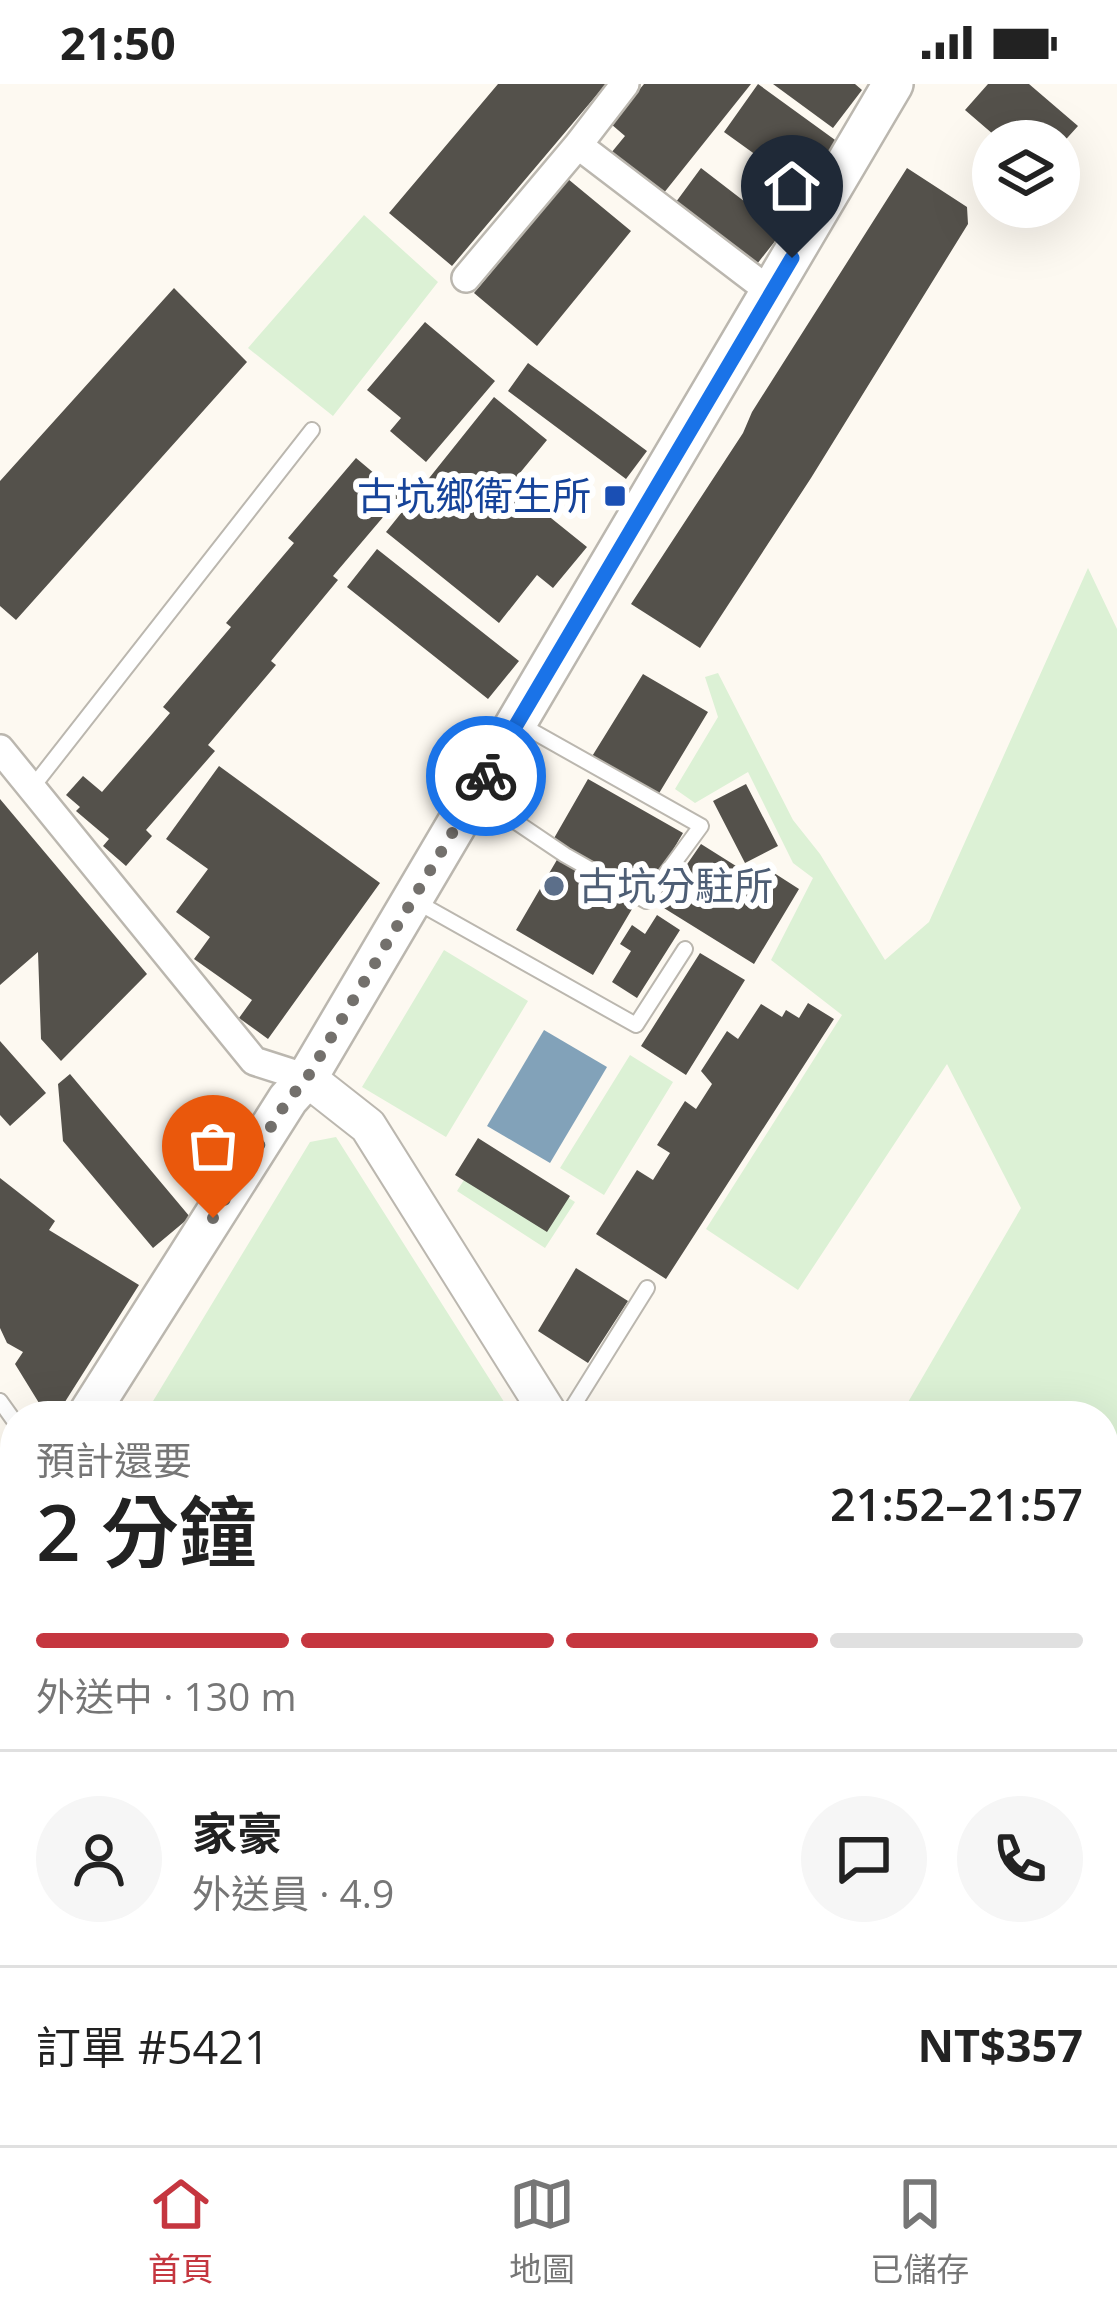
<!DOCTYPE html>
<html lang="zh-TW">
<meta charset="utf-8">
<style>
body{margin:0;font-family:"Open Sans","Noto Sans TC",sans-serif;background:#f6f6f6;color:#222;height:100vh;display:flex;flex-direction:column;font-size:45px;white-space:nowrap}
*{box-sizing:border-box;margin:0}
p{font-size:39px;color:#767676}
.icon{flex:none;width:66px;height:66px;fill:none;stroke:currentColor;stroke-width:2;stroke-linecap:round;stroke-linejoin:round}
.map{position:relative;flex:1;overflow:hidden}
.side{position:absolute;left:0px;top:1317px;width:1119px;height:744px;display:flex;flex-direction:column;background:#fff;border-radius:48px 48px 0 0;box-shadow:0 12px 48px #0002}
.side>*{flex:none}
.buttons{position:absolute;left:972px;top:36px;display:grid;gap:24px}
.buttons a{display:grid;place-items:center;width:108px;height:108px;border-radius:50%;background:#fff;box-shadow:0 12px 48px #0002;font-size:60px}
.pin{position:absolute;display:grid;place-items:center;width:102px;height:102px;color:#fff;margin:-123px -51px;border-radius:50% 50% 50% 0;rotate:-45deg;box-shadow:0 0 12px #0007}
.pin .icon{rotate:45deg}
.courier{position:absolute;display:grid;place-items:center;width:120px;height:120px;margin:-60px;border:9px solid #1a73e8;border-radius:50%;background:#fff;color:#222;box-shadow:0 3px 15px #0007}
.overview em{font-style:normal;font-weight:600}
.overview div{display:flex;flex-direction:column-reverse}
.overview{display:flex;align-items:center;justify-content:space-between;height:204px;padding:0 36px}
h1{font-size:78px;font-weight:600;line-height:90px}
.bar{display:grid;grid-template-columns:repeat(4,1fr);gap:18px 12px;align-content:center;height:144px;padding:0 36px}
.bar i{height:15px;border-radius:9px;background:#e0e0e0}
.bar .current{background:#c5363f}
.bar p{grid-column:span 4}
.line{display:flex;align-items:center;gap:30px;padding:0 36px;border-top:3px solid #e0e0e0}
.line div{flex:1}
.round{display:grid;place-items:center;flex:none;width:126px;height:126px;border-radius:63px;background:#f6f6f6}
.status{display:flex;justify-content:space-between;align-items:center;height:84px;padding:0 60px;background:#fff;direction:ltr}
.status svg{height:33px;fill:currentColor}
.tabs{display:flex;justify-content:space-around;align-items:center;height:168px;border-top:3px solid #e0e0e0;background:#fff;font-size:33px;color:#767676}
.tabs a{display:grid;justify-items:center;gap:6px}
.tabs .current{color:#c5363f}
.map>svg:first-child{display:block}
</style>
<div class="status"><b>21:50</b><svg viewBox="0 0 49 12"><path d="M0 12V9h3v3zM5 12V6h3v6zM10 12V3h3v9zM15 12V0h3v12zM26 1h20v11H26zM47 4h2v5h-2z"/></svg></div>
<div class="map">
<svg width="1117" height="2061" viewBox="0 0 1117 2061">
<rect width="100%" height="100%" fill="#fdf9f1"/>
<path fill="#dcf1d5" d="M364 131 438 198 333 332 248 264Z
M1088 484 1117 545V1619L1104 1629V1332H900L1021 1124 947 980 798 1206 706 1145 842 931 771 876 813 794 793 779 748 688 695 719 675 705 718 633 705 593 718 589 793 736 820 770 885 876 929 838Z
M444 866 528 917 446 1053 362 1003Z
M630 971 673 998 604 1111 560 1084Z
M336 1053 513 1332H144L310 1058Z
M486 1061 575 1118 545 1164 457 1107Z
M1117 1933V2061H1022L1014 2046H1104V1941Z
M813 2046H946L955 2061H793Z"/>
<path fill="#82a2b9" d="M544 946 607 983 550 1079 487 1042Z"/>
<path fill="#54514b" d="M498 0H606L452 182 389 129Z
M644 0H751L663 110 611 69 625 52 611 40Z
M758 0 842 61 796 124 763 100 774 84 724 48Z
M773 0H855L862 6 833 44Z
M988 0H1029L1078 42 1059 63V57H1001L965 26Z
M701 84 783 147 757 180 676 118Z
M907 84 967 123 968 140 811 394 700 564 631 520 743 349 752 328Z
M568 95 631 147 537 262 474 209Z
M174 204 247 278 16 536 0 522V397Z
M425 238 495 297 426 378 390 347 401 334 367 306Z
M528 279 647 367 626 395 508 307Z
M494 313 547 356 510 401 587 463 553 504 537 491 499 539 386 448Z
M356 374 401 412 333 492 338 496 271 577 276 581 208 661 215 667 146 746 152 752 126 782 103 762 109 755 76 727 80 723 66 711 83 692 102 708 153 649 170 629 163 623 231 543 226 539 294 459 288 454Z
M377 465 519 577 488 615 347 503Z
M643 590 708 628 658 711 591 674Z
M219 682 380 799 268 955 239 934 252 916 194 875 210 853 176 828 208 785 166 755Z
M588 695 683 749 647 810 553 756Z
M746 700 778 762 745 779 713 717Z
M0 715 147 890 61 977 41 955 38 868 0 901Z
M701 760 763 799 771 787 799 805 754 880 659 821Z
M558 774 635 820 593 891 516 846Z
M657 831 680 846 637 914 612 898 631 867 620 860 632 841 645 850Z
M700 869 745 896 686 991 641 962Z
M808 919 834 935 666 1195 596 1150 637 1086 653 1096 670 1069 657 1061 685 1017 696 1025 712 1000 701 987 727 947 738 955 761 920 782 933 786 926 799 934Z
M0 957 46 1009 10 1042 0 1031Z
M70 990 190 1133 153 1164 63 1057 58 1000Z
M478 1054 570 1112 547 1148 455 1091Z
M0 1094 55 1137 49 1146 139 1201 56 1332H47L15 1280 23 1268 7 1259 0 1244Z
M576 1184 628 1217 588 1279 538 1247Z"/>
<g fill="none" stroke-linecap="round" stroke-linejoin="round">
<defs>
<path id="service" d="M31 705 312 346
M479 713 565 771 646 817 701 742 518 639
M417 818 636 941 685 865
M0 1317 15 1338
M567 1332 647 1204"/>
<path id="minor" d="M578 61 625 0
M466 194 578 61 772 209
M0 665 254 977 307 994
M0 1783 15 1812
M136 2046 144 2061"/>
<path id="tertiary" d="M307 994 368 1042 550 1332
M981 2046 990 2061"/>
<path id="secondary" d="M87 1332 288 1015 307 994 893 0
M0 1480 15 1453"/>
</defs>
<use href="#service" stroke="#bbb7af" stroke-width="18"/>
<use href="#minor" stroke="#bbb7af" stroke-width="32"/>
<use href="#tertiary" stroke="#bbb7af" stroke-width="40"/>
<use href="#secondary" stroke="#bbb7af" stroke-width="44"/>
<use href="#service" stroke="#fff" stroke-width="14"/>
<use href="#minor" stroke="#fff" stroke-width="27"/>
<use href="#tertiary" stroke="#fff" stroke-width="36"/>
<use href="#secondary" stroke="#fff" stroke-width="39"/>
</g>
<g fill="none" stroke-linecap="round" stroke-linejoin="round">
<path stroke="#73706c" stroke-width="12" stroke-dasharray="0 21.6" d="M213 1134 288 1016 307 994 486 692"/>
<path stroke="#1a73e8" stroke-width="15" d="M486 692 792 174"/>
</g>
<rect fill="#1a4fb4" stroke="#fff" stroke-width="4.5" x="603" y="400" width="24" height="24" rx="6"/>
<circle fill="#5c6f8a" stroke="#fff" stroke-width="4.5" cx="554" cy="802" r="12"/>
<g text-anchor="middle" stroke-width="12" stroke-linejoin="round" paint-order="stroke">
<g font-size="39" fill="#164399" stroke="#fff" text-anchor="end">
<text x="591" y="426">古坑鄉衛生所</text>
</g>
<g font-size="39" fill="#4e5e75" stroke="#fff" text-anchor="start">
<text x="578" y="816">古坑分駐所</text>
</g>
</g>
</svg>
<div class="buttons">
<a><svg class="icon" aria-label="layers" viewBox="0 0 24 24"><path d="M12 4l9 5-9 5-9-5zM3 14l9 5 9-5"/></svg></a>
</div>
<div class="pin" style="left:213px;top:1134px;background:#ea580c"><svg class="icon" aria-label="bag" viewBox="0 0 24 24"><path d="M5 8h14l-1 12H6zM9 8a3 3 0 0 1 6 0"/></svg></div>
<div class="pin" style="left:792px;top:174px;background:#1f2937"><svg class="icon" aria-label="home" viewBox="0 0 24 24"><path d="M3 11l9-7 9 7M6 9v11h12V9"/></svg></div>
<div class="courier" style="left:486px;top:692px"><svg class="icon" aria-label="bike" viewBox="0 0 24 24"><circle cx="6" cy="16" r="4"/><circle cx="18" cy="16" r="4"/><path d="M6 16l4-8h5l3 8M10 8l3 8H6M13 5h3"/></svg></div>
<section class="side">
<div class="overview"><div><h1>2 分鐘</h1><p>預計還要</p></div><em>21:52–21:57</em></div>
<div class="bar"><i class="current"></i><i class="current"></i><i class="current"></i><i></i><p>外送中 · 130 m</p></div>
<div class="line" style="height:216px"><a class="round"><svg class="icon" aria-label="person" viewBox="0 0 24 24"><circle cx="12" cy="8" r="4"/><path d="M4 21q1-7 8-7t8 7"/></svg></a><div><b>家豪</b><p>外送員 · 4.9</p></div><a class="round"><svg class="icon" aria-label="chat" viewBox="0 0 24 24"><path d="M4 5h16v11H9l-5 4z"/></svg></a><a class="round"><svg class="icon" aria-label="phone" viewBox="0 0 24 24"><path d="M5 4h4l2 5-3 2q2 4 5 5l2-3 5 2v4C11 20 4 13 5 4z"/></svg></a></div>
<div class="line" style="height:156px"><div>訂單 #5421</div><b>NT$357</b></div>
</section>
</div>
<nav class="tabs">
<a class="current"><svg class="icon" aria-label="home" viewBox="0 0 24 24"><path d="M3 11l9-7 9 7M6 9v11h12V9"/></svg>首頁</a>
<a><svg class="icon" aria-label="map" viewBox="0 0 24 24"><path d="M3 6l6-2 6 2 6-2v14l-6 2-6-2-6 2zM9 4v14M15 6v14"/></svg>地圖</a>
<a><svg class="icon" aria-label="saved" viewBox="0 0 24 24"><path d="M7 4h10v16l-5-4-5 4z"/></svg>已儲存</a>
</nav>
